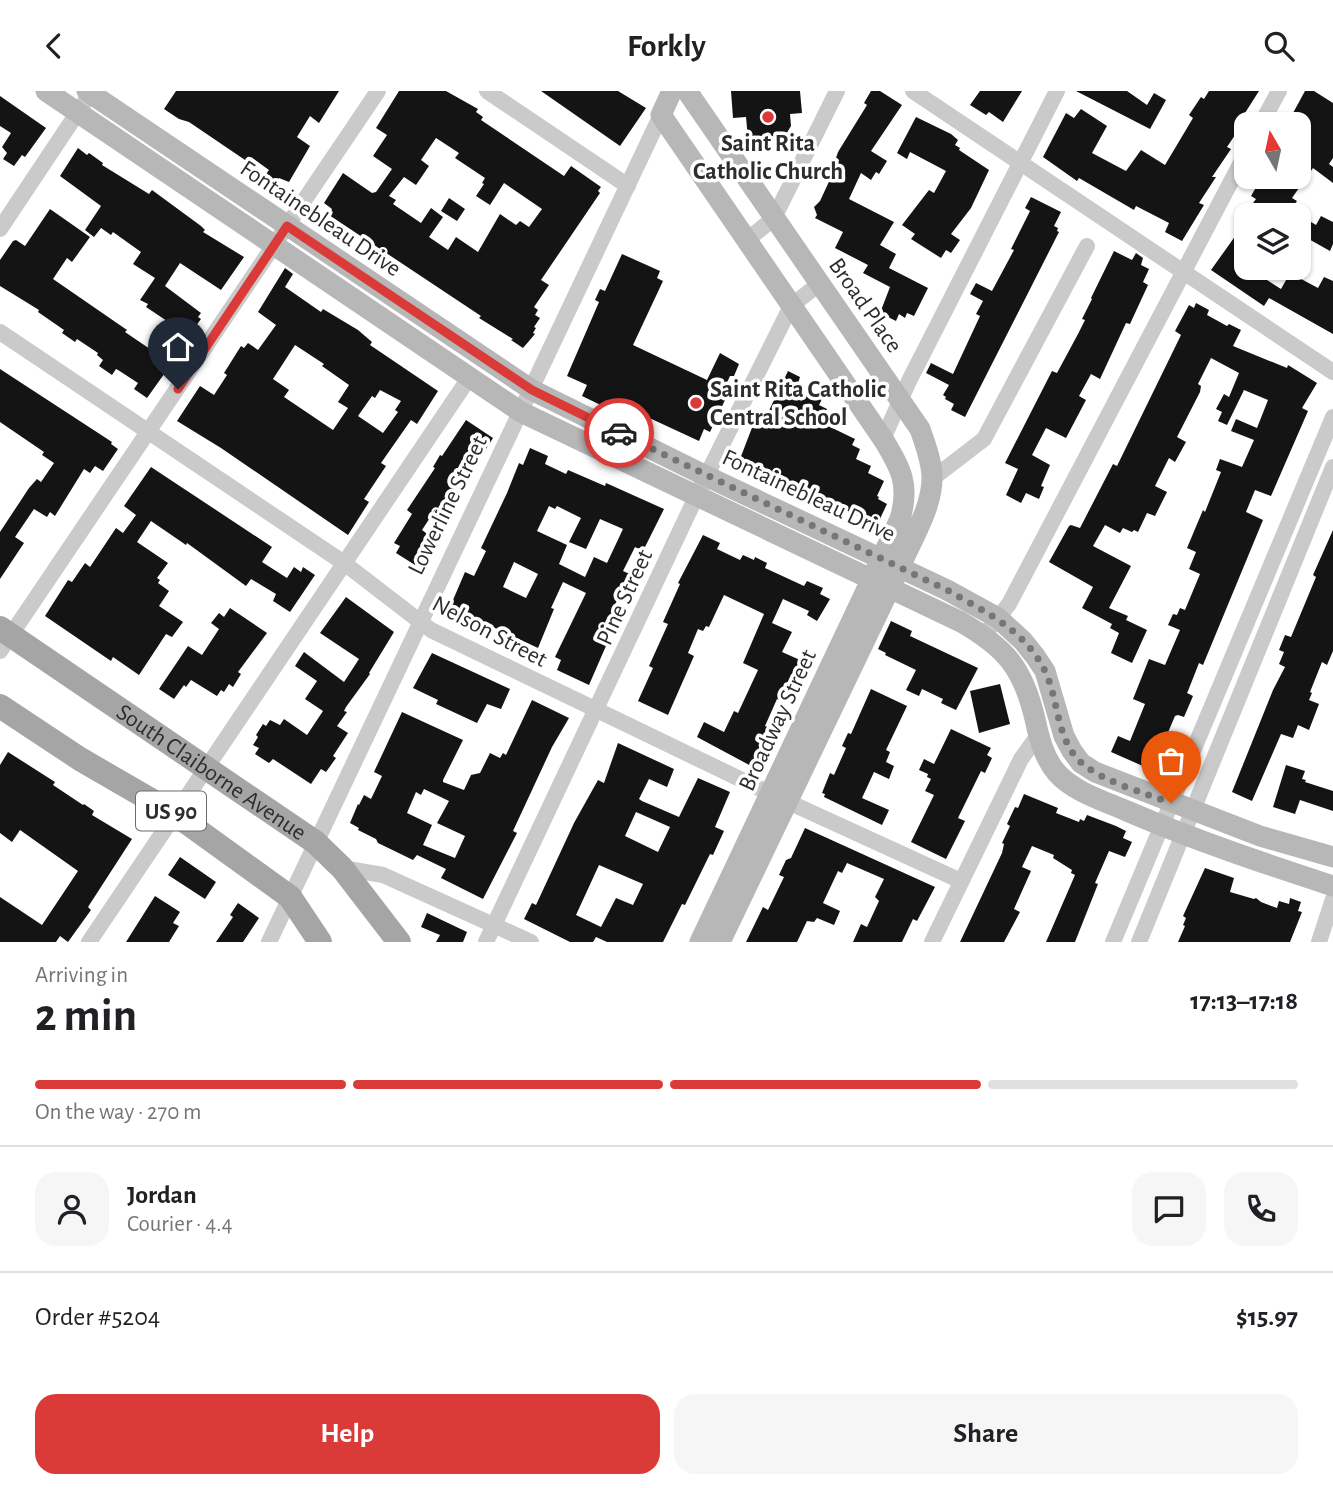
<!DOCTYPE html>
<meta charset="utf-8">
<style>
body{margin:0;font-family:"Alegreya Sans",sans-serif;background:#f6f6f6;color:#202124;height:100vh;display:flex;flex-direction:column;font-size:26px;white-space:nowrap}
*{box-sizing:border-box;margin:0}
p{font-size:23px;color:#757577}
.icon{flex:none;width:38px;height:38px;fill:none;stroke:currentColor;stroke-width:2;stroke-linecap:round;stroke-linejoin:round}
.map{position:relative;height:851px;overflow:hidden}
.side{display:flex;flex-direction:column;background:#fff;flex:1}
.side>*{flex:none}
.needle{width:46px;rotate:351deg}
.controls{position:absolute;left:1234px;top:21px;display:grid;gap:14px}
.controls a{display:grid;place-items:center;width:77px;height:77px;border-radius:14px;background:#fff;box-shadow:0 2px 5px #0004;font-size:35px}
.pin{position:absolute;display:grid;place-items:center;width:60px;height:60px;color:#fff;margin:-72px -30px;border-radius:50% 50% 50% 0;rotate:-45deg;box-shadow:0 0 7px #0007}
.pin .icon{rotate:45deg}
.courier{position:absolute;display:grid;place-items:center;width:70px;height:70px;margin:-35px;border:5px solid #db3b38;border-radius:50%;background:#fff;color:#222;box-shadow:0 2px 9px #0007}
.overview em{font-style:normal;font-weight:600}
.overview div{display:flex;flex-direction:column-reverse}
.overview{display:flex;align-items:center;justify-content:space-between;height:119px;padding:0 35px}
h1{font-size:46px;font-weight:600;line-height:52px}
.bar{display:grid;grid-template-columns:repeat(4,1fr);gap:10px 7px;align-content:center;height:84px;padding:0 35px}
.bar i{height:9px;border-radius:5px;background:#e0e0e0}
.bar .current{background:#db3b38}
.bar p{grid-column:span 4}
.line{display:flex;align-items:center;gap:18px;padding:0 35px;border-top:2px solid #e0e0e0}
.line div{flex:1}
.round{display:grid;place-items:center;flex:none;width:74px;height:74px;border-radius:21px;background:#f6f6f6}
.cta{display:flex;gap:14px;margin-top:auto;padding:14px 35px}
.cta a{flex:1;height:80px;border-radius:21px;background:#db3b38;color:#fff;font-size:28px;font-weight:600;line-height:80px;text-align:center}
.cta a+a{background:#f6f6f6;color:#202124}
header{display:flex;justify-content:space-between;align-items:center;height:91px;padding:0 35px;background:#fff;font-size:32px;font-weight:600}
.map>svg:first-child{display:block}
</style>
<header><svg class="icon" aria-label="back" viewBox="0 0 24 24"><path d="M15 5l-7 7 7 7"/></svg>Forkly<svg class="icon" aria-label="search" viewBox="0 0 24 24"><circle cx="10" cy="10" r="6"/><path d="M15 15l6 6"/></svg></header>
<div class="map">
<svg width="1333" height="851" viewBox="0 0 1333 851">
<rect width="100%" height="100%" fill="#fff"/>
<path fill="#141414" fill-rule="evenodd" d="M176 0H339L319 32 310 25 297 46 310 55 289 91 279 87 277 91 266 83 269 79 251 66 248 71 189 31 179 28 164 18Z
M399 0H446L478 18 476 21 483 26 481 29 564 85 571 75 601 96 598 100 600 102 541 189 549 194 534 216 538 219 535 224 540 227 534 236 536 237 533 242 535 243 523 257 511 249 513 248 479 227 481 225 329 124 332 118 324 112 343 82 372 102 376 101 392 78 373 65 387 44 376 37ZM436 47 459 62 455 67 485 87 482 92 484 93 476 105 490 114 504 92 542 118 529 136 520 130 516 134 500 123 478 161 456 146 448 159 429 146 443 126 431 117 421 132 393 113 396 109 389 105 404 86 416 94 429 75 421 69Z
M541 0H618L646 17 620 55Z
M731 0H800L802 22 790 23 791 35 782 50 757 53V47L748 48 746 26 733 27Z
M871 0H880L902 14 871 60 887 70 879 83 876 81 871 89 861 82 849 108 894 131 880 154 896 163 889 177 928 197 914 225 907 222 905 227 899 223 896 230 880 222 890 196 863 182 868 174 835 157 843 141 815 127 817 124 814 116 820 110 839 69 836 67 838 61 867 14 864 12Z
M980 0H1022L1003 31 989 21 986 24 970 14Z
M1076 0H1127L1147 14 1154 2 1166 9 1150 38Z
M1209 0H1259L1238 33 1241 35 1227 56 1231 58 1212 86H1216L1199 112 1204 114 1182 150 1165 141 1169 132 1136 115 1134 119 1079 87 1077 90 1043 66 1066 22 1074 27 1081 18 1107 35 1092 62 1126 80 1141 59 1165 74 1193 27 1189 24 1201 6 1204 8Z
M1305 0H1314L1333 12V67L1329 73 1333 76V92L1313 77 1292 107 1297 110 1287 124H1244L1256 108 1251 105 1262 86H1298V33H1287Z
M0 5 46 37 25 66 22 64 14 75 3 68 7 62 2 56 11 42 0 35Z
M916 26 951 43 958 49 955 54 960 57 959 59 989 79 971 117 951 143 960 149 951 162 946 159 941 167 911 148 915 143 902 134 929 99 934 102 946 80 910 61 907 68 897 62Z
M78 57 87 64 89 62 103 72 102 74 149 103 152 99 201 135 205 139 203 141 244 166 221 199 180 172 165 195 201 222 198 226 201 228 192 240 190 238 189 241 169 228 167 230 146 216 148 213 140 209 155 187 133 173 141 161 113 141 111 144 101 137 94 146 85 139 101 115 60 85Z
M1031 106 1061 121 1054 135 1058 137 1057 140 1059 141 965 326 951 319 954 313 945 308 946 306 943 304 949 294 926 282 931 272 953 283 980 225 976 223 983 210 970 203 976 192 992 200 1014 159 1011 158 1030 120 1025 117Z
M449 107 465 118 457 130 441 120Z
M50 118 90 146 72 171 67 167 53 188 127 239 125 241 150 258 155 251 177 265 147 307 134 298 138 292 118 279 116 278 112 284 99 275 103 269 97 264 98 262 77 248 75 251 62 242 64 239 38 221 39 219 0 195V169L13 150 16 149 25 155Z
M1298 123 1316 134 1321 125 1333 131V153L1330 160 1298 142Z
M1246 130V177H1260L1256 182 1281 198 1290 182 1318 197 1324 186 1333 190V243L1269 207 1264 215 1211 179Z
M1114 160 1132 169 1136 162 1143 167 1141 174 1149 178 1143 191 1148 194 1130 233 1126 232 1100 288 1091 283 1079 305 1086 309 1066 347 1046 337 1032 364 1050 374 1041 395 1044 396 1039 408 1026 402 1021 412 1006 404 1018 378 1005 372 1052 280 1057 282 1078 243 1085 229 1082 228 1092 208 1091 207Z
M622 163 660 180 657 187 663 190 633 254 707 289 720 262 739 273 734 285H730L720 307 725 309 710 341 704 338 699 350 617 312 613 320 582 305 587 294 567 285 599 211 595 209 600 198 605 200Z
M285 177 293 183 285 196 321 221 323 218 358 239 372 251 370 254 438 300 417 333 411 329 381 372 386 375 364 408 369 411 348 444 221 357 177 330 200 295 214 304 227 284 224 282 241 255 244 257 248 252 258 259 276 234 258 221ZM295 254 324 273 322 275 349 294 338 311 348 317 333 339 284 306 289 299 273 288ZM380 299 401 310 395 319 398 321 383 342 358 325 372 305 375 307Z
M1196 212 1209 219 1207 224 1227 235 1229 233 1241 239 1233 255 1287 277 1288 274 1317 292 1302 317 1308 320 1271 405 1255 399 1246 421 1263 429 1203 574 1199 572 1188 600 1187 602 1193 605 1184 626 1178 624 1175 625 1152 679 1111 661 1118 645 1130 650 1145 613 1133 608 1149 568 1165 574 1180 539 1168 534 1173 523 1177 524 1180 517 1185 519 1200 483 1189 478 1196 461 1187 457 1203 419 1205 421 1221 381 1216 379 1220 368 1242 376 1254 349 1231 340 1236 328 1257 337 1268 309 1244 299 1227 334 1218 330 1222 321 1216 318 1224 303 1229 306 1239 282 1211 267 1198 293 1201 295 1200 301 1177 346 1186 351 1175 371 1169 367 1155 395 1167 401 1155 425 1147 422 1138 441 1134 439 1132 441 1123 437 1120 442 1105 434 1093 455 1131 475 1109 517 1128 525 1126 529 1147 539 1132 572 1111 562 1119 542 1110 537 1112 533 1082 517 1093 496 1049 471 1069 435 1071 434 1080 437 1113 373 1117 375 1181 244 1175 240 1189 214 1194 217Z
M0 278 112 351 111 353 118 358 103 380 95 375 90 382 84 378 55 425 50 421 47 426 34 418 15 446 24 452 0 488V441L29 397 37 388 41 391 54 372 42 364 44 361 0 331Z
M788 280 800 286 797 296 822 308 819 314 827 318 820 331 855 348 852 354 860 358 856 368 871 375 868 382 884 390 877 405 879 406 878 408 887 413 877 434 740 368 753 334 756 335 759 328 764 330Z
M466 329 493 347 476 374 471 371 451 403 456 406 444 425 435 419 422 439 438 451 423 472 418 469 415 474 396 462 400 455 394 452 412 423 407 419 435 377 433 376 440 364 442 365Z
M530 357 548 365 545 373 566 383 568 379 605 395 606 392 664 418 643 460 635 456 623 480 634 485 627 501 622 499 611 522 619 525 589 594 557 579 561 569 555 566 586 502 563 491 551 517 554 518 538 557 450 516 465 481 474 485 486 460 481 457 507 402 519 372 523 374ZM549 415 555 418 557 415 581 427 569 451 586 458 600 428 623 438 607 472 594 466 585 486 559 473 567 454 537 440ZM514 471 538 483 526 507 503 496Z
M151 376 272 456 262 471 287 487 294 476 301 481 303 476 315 484 290 521 273 510 276 503 251 488 246 495 187 452 186 454 151 430 137 451 168 472 157 487 160 489 158 492 169 500 159 515 183 531 172 546 166 543 139 584 113 566 111 570 45 525 68 489 72 491 85 472 90 476 116 437 123 442 136 424 124 415Z
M1333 439V560L1327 574 1322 571 1310 601 1312 602 1309 609 1319 613 1309 639 1298 634 1293 647 1281 643 1252 710 1232 701 1273 599 1285 576 1279 573 1284 561 1279 559 1285 544 1291 546 1316 486 1313 484Z
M703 444 720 452 717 458 740 469 743 464 754 469 755 466 767 472 765 477 804 495 807 490 823 497 820 503 830 508 817 530 807 524 809 520 783 508 772 532 792 541 782 561 800 569 782 610 777 608 765 635 772 638 753 676 697 646 704 631 724 641 734 620 738 622 758 579 743 572 764 523 724 504 709 536 706 535 703 540 698 538 688 562 694 565 668 624 638 610 653 577 649 575 668 533 663 531 680 493 678 492Z
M346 506 394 541 369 582 370 583 346 616 344 620 347 621 337 635 348 642 333 665 336 667 326 681 321 678 311 693 273 668 269 672 255 663 259 657 253 654 258 646 256 644 263 633 266 635 270 629 280 634 284 628 307 644 323 620 305 608 317 590 295 575 304 561 344 591 359 568 320 542Z
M230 517 267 542 238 581 241 583 233 596 229 593 224 601 221 599 217 605 191 589 186 596 184 594 174 608 159 598 188 555 202 564 219 538 211 532 219 522 224 526Z
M891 530 912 540 910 545 978 577 956 619 941 612 943 608 922 598 919 605 906 599 916 579 885 564 886 562 878 558Z
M432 562 510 598 501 618 487 613 477 632 436 613 438 609 413 597Z
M1000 593 1010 633 979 642 970 600Z
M871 598 907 615 886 659 890 661 886 671 894 675 889 688 874 681 862 707 889 719 882 734 824 706 825 703 822 702 830 682 834 684 846 657 842 655 848 642 851 643Z
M532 609 569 627 552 656 513 740 517 742 483 808 441 787 446 778 417 764 413 769 378 752 376 748 358 739 359 737 350 732 358 713 359 714 364 704 371 708 382 685 374 681 402 621 463 649 443 689V691L464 699 471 684 480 682 490 662 500 667 503 662 506 664ZM424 698 449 710 437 732 465 745 455 767 423 754 432 734 407 722 416 701 421 704Z
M951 638 991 657 987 664 992 667 985 682 981 680 958 727 965 730 946 768 911 751 934 704 925 700 931 688 927 686 928 683 919 679 924 668 934 673Z
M618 652 674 678 667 696 649 688 639 708 642 710 679 726 698 687 730 701 715 736 724 740 713 764 710 763 685 814 682 813 663 851H607L596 846 593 851H570L524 828 532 812 536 814 574 732 598 689 604 692ZM636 721 670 736 658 761 625 745ZM599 774 643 793 633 814 616 807 601 836 576 824Z
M8 661 55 691 53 694 83 714 84 713 94 720 92 724 132 748 88 816 91 819 68 851 60 845 56 851H0V806L42 834 78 780 20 739 12 751 0 742V674Z
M1286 674 1305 680 1302 688 1306 689 1305 691 1333 700V720L1300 709 1295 723 1273 716Z
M1024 703 1058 717 1056 722 1079 731 1080 728 1084 730 1087 724 1116 735 1126 740 1123 747 1132 751 1125 766 1109 760 1095 792 1098 793 1075 851H1046L1075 784 1071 782 1072 779 1053 767 1054 764 1032 755 1022 776 1031 780 1014 818 1020 821 1004 851H960L1002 762 1004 753 1002 752 1010 735 1007 733 1015 716 1018 717Z
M805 737 935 796 917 830 913 828 902 851H853L861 833 867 836 879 810 875 806 884 788 847 772 842 782 838 780 823 812 840 820 834 834 817 827 814 831 807 830 797 851H746L763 816 768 819 784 786 779 784 786 769 791 767Z
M180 766 216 791 205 808 168 784Z
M1205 777 1234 787 1230 801 1254 808 1256 807 1261 811 1277 817 1279 810 1289 813 1290 807 1301 811 1298 820 1302 821 1290 851H1178L1185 835 1183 834 1186 827 1183 825Z
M155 805 180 821 173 832 179 835 169 851H126Z
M238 812 259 827 243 851H216L233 826 230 824Z
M427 822 467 841 463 851H436L440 844 421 836Z"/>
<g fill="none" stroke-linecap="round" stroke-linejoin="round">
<path stroke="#cacaca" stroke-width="16" d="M487 0 628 95
M913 0 1333 281
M1261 33 1279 0
M0 138 84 12
M746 150 774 127 837 0
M0 241 344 472 431 539 771 703 961 790
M883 348 909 290 1057 0
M932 388 984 348 1087 155
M984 544 1009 513 1246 62
M0 560 378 0
M342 777 383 784 531 851
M89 851 469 287
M269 851 661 24
M486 851 696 406 791 215 819 193
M932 851 1021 668 1039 643
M1113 851 1333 326
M1139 851 1333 376
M1319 851 1333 808"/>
<path stroke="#b7b7b7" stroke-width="21" d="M46 0 521 321 961 531C1006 557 1023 577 1035 628 1039 647 1044 667 1057 682 1074 701 1104 710 1127 720 1194 749 1263 772 1333 795
M87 0 532 299 706 385 947 499 998 527 1023 550 1035 565 1045 580 1064 645 1072 660 1081 672 1095 681 1260 745 1333 766
M672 0 661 24 883 348C901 377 910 394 900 428L700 851
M687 0 920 338C925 353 932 370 932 387 932 417 912 448 900 476L720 851"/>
<g stroke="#a5a5a5" stroke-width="24">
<path id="s1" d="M0 537 315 751 342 777 399 851"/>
<path d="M0 615 80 668 175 723 290 806 320 851"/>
</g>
</g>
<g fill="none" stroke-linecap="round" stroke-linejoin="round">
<path stroke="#767676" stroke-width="7" stroke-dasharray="0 12.6" d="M619 342 947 499C984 520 1025 539 1045 580 1059 609 1056 651 1083 673 1104 691 1145 702 1171 712"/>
<path stroke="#db3b38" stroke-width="9" d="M178 298 287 135 532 299 619 342"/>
</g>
<g fill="#db3b38" stroke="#fff" stroke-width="2.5">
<circle cx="768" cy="26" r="7"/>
<circle cx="696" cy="312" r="7"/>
</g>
<g text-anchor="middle" stroke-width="7" stroke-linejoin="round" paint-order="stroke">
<rect fill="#fff" stroke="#6c6c6c" stroke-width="2" x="136" y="700.5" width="70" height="39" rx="5"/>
<g font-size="23" font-weight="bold" fill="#2d2d2d">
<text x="171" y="728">US 90</text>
</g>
<g font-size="24" font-weight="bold" fill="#2d2d2d" stroke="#fff">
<text x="768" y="60">Saint Rita<tspan x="768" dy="28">Catholic Church</tspan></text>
<text x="710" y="306" text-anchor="start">Saint Rita Catholic<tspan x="710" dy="28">Central School</tspan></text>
</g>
<g font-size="24" fill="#2d2d2d" stroke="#fff">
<text transform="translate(321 127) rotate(34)" y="8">Fontainebleau Drive</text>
<text transform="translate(866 214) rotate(55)" y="8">Broad Place</text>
<text transform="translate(809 404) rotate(25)" y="8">Fontainebleau Drive</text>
<text transform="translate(447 414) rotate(-64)" y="8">Lowerline Street</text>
<text transform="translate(624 506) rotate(-65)" y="8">Pine Street</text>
<text transform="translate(490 540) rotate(28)" y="8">Nelson Street</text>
<text transform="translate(777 629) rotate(-65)" y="8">Broadway Street</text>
<text dy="8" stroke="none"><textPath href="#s1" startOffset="256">South Claiborne Avenue</textPath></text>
</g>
</g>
</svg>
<div class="controls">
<a><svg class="needle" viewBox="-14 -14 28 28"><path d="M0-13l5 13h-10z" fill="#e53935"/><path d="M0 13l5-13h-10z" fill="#757577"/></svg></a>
<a><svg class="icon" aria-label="layers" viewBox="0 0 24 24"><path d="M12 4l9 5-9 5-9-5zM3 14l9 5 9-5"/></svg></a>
</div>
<div class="pin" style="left:1171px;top:712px;background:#ea580c"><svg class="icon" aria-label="bag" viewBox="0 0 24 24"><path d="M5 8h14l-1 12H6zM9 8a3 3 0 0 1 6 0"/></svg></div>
<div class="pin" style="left:178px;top:298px;background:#1f2937"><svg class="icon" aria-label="home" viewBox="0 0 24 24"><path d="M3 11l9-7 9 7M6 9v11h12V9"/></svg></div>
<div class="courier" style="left:619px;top:342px"><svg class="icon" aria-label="car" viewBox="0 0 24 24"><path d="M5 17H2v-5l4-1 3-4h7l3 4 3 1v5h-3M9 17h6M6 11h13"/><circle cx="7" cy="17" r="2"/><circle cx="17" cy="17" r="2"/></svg></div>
</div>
<section class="side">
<div class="overview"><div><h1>2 min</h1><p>Arriving in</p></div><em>17:13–17:18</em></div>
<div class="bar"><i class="current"></i><i class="current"></i><i class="current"></i><i></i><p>On the way · 270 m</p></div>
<div class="line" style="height:126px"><a class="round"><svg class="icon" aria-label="person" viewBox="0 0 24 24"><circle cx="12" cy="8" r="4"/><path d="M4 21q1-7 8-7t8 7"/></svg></a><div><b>Jordan</b><p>Courier · 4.4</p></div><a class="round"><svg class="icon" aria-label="chat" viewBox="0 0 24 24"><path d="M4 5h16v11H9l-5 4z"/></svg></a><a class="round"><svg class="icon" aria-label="phone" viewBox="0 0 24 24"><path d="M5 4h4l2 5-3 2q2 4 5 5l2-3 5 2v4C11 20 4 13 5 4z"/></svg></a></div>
<div class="line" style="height:91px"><div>Order #5204</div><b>$15.97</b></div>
<div class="cta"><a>Help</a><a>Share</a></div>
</section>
